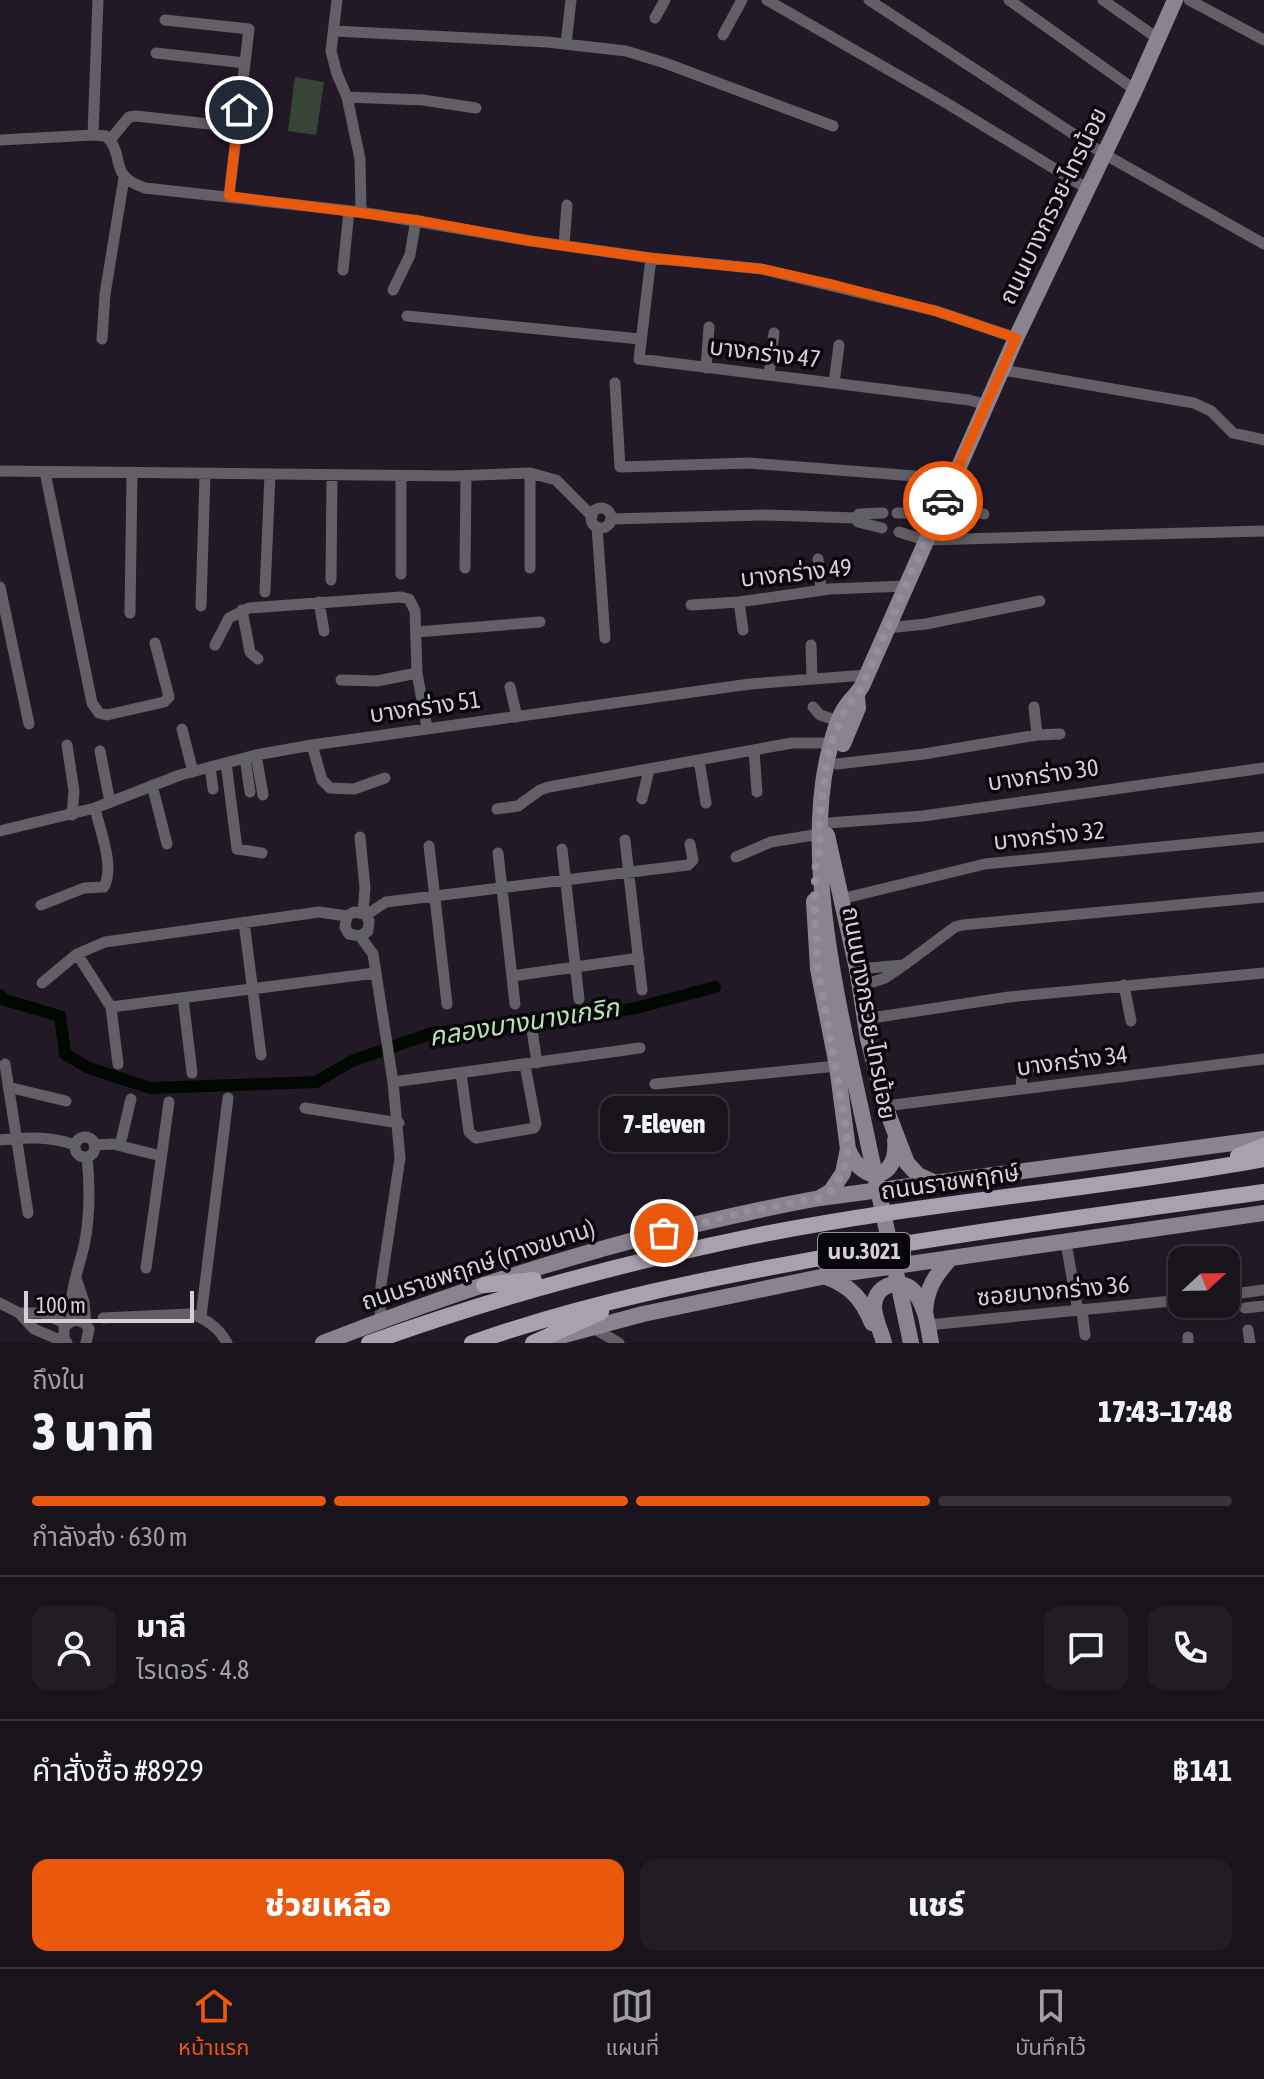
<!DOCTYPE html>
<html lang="th">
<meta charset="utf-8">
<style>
body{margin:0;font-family:"Asap Condensed","Noto Sans Thai",sans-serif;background:#221c25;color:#f1f3f6;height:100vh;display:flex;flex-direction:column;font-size:30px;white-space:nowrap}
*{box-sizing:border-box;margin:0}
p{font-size:26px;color:#9f9ea3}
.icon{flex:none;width:44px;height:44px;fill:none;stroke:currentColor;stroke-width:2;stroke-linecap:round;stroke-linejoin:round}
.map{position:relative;height:1343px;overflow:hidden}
.sheet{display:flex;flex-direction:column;background:#19131c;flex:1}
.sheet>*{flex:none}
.needle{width:52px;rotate:68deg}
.buttons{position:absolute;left:1168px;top:1246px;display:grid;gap:16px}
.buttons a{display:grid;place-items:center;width:72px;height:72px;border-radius:16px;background:#19131c;box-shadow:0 4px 12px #0003,0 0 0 2px #37323b;font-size:40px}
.scale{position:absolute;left:24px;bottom:20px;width:170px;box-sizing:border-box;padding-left:8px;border:4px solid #d5cfd8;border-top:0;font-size:22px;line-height:28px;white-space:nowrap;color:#d5cfd8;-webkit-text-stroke:6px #09060b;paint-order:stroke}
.pin{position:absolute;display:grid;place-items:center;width:68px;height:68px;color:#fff;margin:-34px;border:4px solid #fff;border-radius:50%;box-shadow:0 2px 8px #0007}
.courier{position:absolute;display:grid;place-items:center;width:80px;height:80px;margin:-40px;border:6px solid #ea580c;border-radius:50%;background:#fff;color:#222;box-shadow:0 2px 10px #0007}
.bubble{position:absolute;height:56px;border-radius:16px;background:#19131c;box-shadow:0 4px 12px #0003,0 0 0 2px #37323b;font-size:26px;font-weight:800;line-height:56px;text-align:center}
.summary em{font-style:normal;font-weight:800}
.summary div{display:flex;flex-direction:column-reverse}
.summary{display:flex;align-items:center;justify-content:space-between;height:136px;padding:0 32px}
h1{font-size:52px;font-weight:800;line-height:60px}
.bar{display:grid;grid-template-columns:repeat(4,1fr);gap:12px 8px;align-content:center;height:96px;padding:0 32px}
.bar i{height:10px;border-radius:6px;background:#37323b}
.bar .active{background:#ea580c}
.bar p{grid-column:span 4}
.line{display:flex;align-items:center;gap:20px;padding:0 32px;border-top:2px solid #37323b}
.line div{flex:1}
.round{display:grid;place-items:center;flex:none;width:84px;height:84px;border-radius:16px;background:#221c25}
.cta{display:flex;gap:16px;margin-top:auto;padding:16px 32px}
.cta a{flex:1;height:92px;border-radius:16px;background:#ea580c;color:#fff;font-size:32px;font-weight:800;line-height:92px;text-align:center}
.cta a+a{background:#221c25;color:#f1f3f6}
.dock{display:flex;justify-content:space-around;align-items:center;height:112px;border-top:2px solid #37323b;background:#19131c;font-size:22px;color:#9f9ea3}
.dock a{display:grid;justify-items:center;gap:4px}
.dock .active{color:#ea580c}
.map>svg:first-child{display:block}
</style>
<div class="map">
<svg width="1264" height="1343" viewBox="0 0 1264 1343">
<rect width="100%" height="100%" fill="#211926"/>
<path fill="#364535" d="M295 77 324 82 316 135 288 131Z"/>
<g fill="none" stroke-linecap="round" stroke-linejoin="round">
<path stroke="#000800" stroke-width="12" d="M0 995 5 1000 60 1016 65 1054 89 1068 150 1088 316 1082 352 1061 432 1033 557 1021 636 1008 715 987"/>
<path stroke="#635f66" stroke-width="11" d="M337 0 331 51 337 74 347 97 360 159 361 212
M767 0 943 101 1088 189
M869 0 1104 154 1264 244
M1009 0 1135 90
M1103 0 1157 38
M1189 0 1264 40
M655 18 665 0
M165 20 249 29 229 196
M334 31 547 42 626 51 665 63 833 126
M723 35 742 0
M566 44 571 0
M156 53 245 63
M347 97 423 100 476 108
M93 135 98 0
M0 140 93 135 106 136C127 156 106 175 145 188L361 212 531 241 651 258 762 269 936 311 1016 338
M110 140 129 117 136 116 237 127
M564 245 567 205
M651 258 639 359 969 400 987 405
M343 270 349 211
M393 290 410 255 416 220
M407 316 640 339
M102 339 105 294 124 178
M706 368 709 327
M1003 370 1194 403 1211 411 1233 433 1264 440
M769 375 774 333
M615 383 620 467 749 463 953 479
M834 383 839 345
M0 471 453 476 530 473 556 480 592 516
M45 472 92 703 99 713 107 715 164 702 169 697 155 643
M401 476V574
M942 503 984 514
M591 518a10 10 0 1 1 20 0a10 10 0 1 1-20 0Z
M897 513H937
M856 518 858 522 882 528
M611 519 767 515 856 518 859 514 883 513
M597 527 605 638
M899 532 925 540 1264 531
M818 559 821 590
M465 568 466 476
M530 568V473
M331 580 332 475
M0 587 29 724
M265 592 270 474
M319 602 324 631
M739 602 743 630
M691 605 739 602 830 589 906 586
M201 606 205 474
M242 610 250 652 258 659
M130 613 132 473
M887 628 926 624 1040 601
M416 632 540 622
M215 645 229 618 249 608 401 597 409 599 415 611 417 673 427 728
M811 645 812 678
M341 680 377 681 417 673
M510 687 517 717
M813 707 820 715 839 721
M1034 707 1037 735
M182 729 193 772
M67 745 74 791 72 815
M312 745 322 780 330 788 354 789 385 778
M754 750 757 792
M100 751 110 802
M256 755 263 795
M245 758 250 792
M699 760 706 803
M226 763 237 849 262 853
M837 764 924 754 1037 735 1060 734
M210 767 213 789
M152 785 167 844
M642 799 649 770
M497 809 518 806 540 790 549 787 792 743H831
M828 823 923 816 1264 768
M0 831 95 808 180 775 256 755 312 745 750 684 866 675
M360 837 365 888 363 913
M625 840 642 990
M429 846 447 1004
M562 849 579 999
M498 853 515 1004
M736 857 771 842 820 834
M841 899 985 864 1264 837
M41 905 84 888 104 887C115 866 100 831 95 808
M366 915 386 902 688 865 693 860 690 844
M244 922 261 1055
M360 936 368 931 369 921 365 914 354 912 347 916 345 927 349 934 360 936 373 954 393 1082 400 1158 381 1285 380 1321
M77 954 111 1007 118 1064
M857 969 904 965 955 927 962 925 1264 897
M512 976 639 958
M42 983 77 954 105 942 319 912 347 916
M1124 985 1131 1021
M860 986 885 978 900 968
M183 998 192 1073
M111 1007 375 973
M865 1019 1009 997 1264 973
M532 1030 537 1063
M5 1064 28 1213
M461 1073 469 1132 476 1138 534 1128 536 1124 525 1065
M393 1082 640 1048
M655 1084 837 1066
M8 1087 66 1101
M1021 1089 1022 1075 1031 1067 1038 1066
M885 1106 1264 1059
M305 1108 399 1123
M75 1147a10 10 0 1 1 20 0a10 10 0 1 1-20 0Z
M0 1140C26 1137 50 1136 75 1145
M94 1145 113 1144 161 1156
M120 1145 131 1099
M1066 1243 1078 1311
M146 1268 169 1102
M76 1278 84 1302 86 1324
M1226 1295 1264 1290
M0 1303 19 1313 34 1329 67 1343
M1245 1308 1264 1306
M1082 1311 1085 1335
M19 1313H42L67 1324
M201 1317 228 1098
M103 1318 189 1314C205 1318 219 1328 227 1343
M72 1321C68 1295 78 1271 84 1246 90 1217 90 1186 87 1157
M928 1325 1182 1300
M593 1328 619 1343
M1248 1330 1250 1343
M1188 1337V1343
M67 1343 64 1338V1328C71 1318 83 1318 89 1329L86 1343"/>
<path stroke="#8b8490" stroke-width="16" d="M843 744 858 708 857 697
M827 835 857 969 868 1039 885 1106 907 1163 918 1175 936 1183
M814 901 818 969 837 1066 848 1149 843 1173 831 1191 821 1197
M848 1149C863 1187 899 1180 895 1140
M826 1277C851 1286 862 1299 872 1323
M925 1313C926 1289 935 1275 951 1258
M557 1337 643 1314 826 1276 1264 1213
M323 1343C484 1280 650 1229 820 1198L1264 1139
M884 1343C881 1331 874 1318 874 1306 875 1283 904 1276 916 1294 926 1308 928 1326 931 1343
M911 1343C894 1264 877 1184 860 1105 837 999 801 850 831 744 834 732 839 715 847 705 852 697 857 695 862 686L1016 338 1135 90 1175 0"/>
<path stroke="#aaa1b0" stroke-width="16" d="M1238 1156 1264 1146
M484 1285 534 1280
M369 1343C495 1297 623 1263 754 1236 923 1202 1095 1190 1264 1159
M472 1343C588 1302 710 1278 832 1256 975 1231 1120 1212 1264 1192
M533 1343 601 1312"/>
</g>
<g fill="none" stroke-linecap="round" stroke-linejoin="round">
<path stroke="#968f9a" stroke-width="8" stroke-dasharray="0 14.4" d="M664 1233 749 1211 820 1198 831 1191 843 1173 848 1149 845 1122 818 969 814 897 816 861 821 847 819 821 827 762 831 743 847 704 857 697 862 686 943 501"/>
<path stroke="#ea580c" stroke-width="10" d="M239 110 229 196 416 220 531 241 651 258 762 269 834 285 936 311 1016 338 943 501"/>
</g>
<g text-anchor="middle" stroke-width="7" stroke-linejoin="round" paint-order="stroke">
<rect fill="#09060b" stroke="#98939a" stroke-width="2" x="818" y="1233" width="92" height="36" rx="6"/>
<g font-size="22" font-weight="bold" fill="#d5cfd8">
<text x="864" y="1259">นบ.3021</text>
</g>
<g font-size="24" fill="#d5cfd8" stroke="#09060b">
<text transform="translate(1053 206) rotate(-64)" y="8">ถนนบางกรวย-ไทรน้อย</text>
<text transform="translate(765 353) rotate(7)" y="8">บางกร่าง 47</text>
<text transform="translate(796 573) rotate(-6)" y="8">บางกร่าง 49</text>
<text transform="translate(425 707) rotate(-8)" y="8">บางกร่าง 51</text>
<text transform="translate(1043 775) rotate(-8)" y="8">บางกร่าง 30</text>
<text transform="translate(1049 836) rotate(-6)" y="8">บางกร่าง 32</text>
<text transform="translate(869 1013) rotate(80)" y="8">ถนนบางกรวย-ไทรน้อย</text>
<text transform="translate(1072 1061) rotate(-7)" y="8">บางกร่าง 34</text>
<text transform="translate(950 1182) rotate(-8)" y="8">ถนนราชพฤกษ์</text>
<text transform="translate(478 1265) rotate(-18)" y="8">ถนนราชพฤกษ์ (ทางขนาน)</text>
<text transform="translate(1053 1291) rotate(-5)" y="8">ซอยบางกร่าง 36</text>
</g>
<g font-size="26" font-style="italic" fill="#b5e4b0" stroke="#09060b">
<text transform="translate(524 1022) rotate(-9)" y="9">คลองบางนางเกริก</text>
</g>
</g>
</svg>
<div class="buttons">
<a><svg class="needle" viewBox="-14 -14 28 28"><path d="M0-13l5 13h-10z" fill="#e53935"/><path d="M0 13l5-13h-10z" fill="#9f9ea3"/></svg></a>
</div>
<div class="scale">100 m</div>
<div class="pin" style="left:664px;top:1233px;background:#ea580c"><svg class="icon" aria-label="bag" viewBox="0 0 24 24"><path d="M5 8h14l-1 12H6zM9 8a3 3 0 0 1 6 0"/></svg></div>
<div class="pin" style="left:239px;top:110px;background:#1f2937"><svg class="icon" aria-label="home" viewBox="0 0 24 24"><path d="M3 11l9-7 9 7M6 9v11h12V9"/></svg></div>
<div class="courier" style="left:943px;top:501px"><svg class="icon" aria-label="car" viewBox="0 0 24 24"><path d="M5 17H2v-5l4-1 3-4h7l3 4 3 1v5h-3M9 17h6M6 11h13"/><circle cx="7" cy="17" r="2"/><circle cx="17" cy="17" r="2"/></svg></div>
<div class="bubble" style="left:600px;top:1096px;width:128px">7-Eleven</div>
</div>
<section class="sheet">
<div class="summary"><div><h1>3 นาที</h1><p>ถึงใน</p></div><em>17:43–17:48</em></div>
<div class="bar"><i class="active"></i><i class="active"></i><i class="active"></i><i></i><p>กำลังส่ง · 630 m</p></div>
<div class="line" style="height:144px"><a class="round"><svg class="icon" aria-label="person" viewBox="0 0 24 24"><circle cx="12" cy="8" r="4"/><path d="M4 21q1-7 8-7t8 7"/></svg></a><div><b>มาลี</b><p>ไรเดอร์ · 4.8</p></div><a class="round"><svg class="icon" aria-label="chat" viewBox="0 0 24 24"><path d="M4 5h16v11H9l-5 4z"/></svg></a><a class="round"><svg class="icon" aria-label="phone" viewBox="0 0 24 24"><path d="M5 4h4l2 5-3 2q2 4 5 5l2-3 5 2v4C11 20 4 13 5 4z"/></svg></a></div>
<div class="line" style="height:104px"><div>คำสั่งซื้อ #8929</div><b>฿141</b></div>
<div class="cta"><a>ช่วยเหลือ</a><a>แชร์</a></div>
</section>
<nav class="dock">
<a class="active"><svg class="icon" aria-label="home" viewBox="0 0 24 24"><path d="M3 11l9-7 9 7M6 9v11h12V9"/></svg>หน้าแรก</a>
<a><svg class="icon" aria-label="map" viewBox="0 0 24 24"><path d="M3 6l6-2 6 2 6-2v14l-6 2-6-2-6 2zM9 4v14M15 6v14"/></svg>แผนที่</a>
<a><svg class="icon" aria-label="saved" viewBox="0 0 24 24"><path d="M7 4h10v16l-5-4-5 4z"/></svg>บันทึกไว้</a>
</nav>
